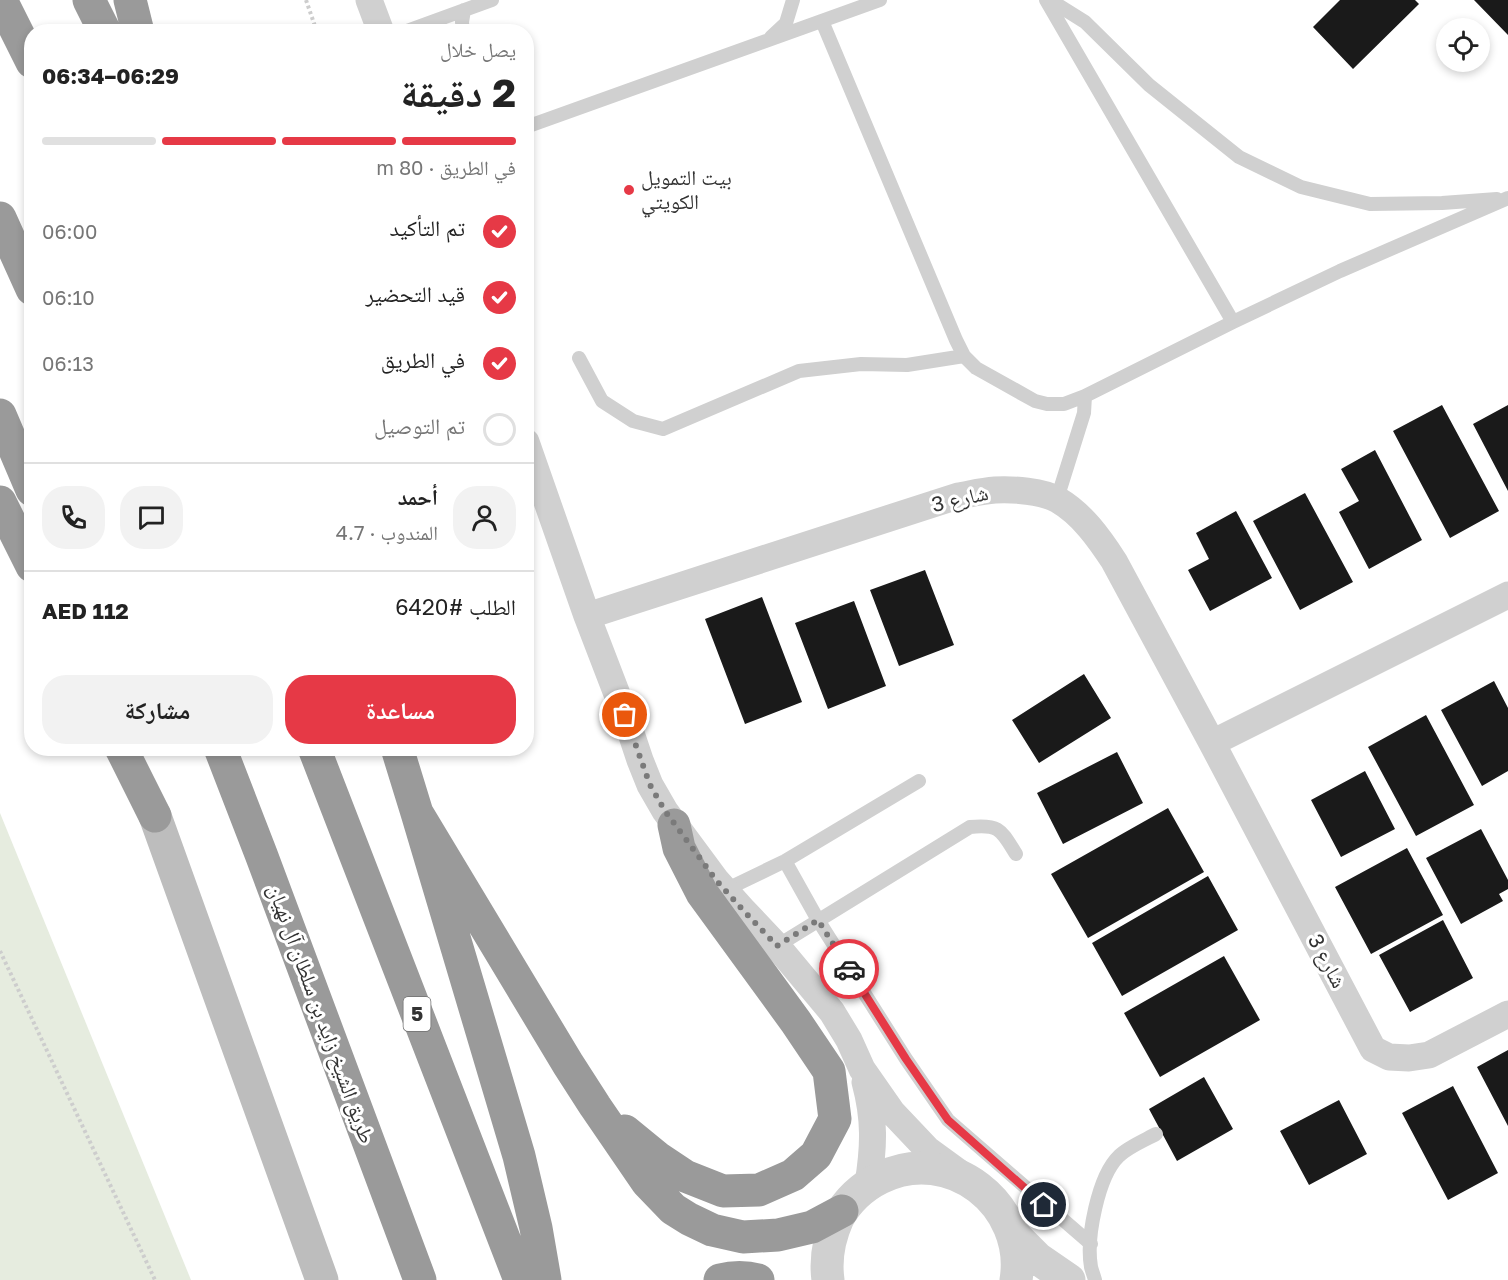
<!DOCTYPE html>
<html lang="ar">
<meta charset="utf-8">
<style>
body{margin:0;font-family:"Golos Text","Noto Naskh Arabic",sans-serif;background:#f2f2f2;color:#222;direction:rtl;height:100vh;display:flex;flex-direction:column;font-size:22px;white-space:nowrap}
*{box-sizing:border-box;margin:0}
p{font-size:20px;color:#767676}
.icon{flex:none;width:33px;height:33px;fill:none;stroke:currentColor;stroke-width:2;stroke-linecap:round;stroke-linejoin:round}
.map{position:relative;flex:1;overflow:hidden;direction:ltr}
.details{position:absolute;left:24px;top:24px;width:510px;height:732px;display:flex;flex-direction:column;background:#fff;border-radius:24px;box-shadow:0 3px 9px #0003;direction:rtl}
.details>*{flex:none}
.tools{position:absolute;left:1436px;top:18px;display:grid;gap:12px}
.tools a{display:grid;place-items:center;width:54px;height:54px;border-radius:50%;background:#fff;box-shadow:0 3px 9px #0003;font-size:30px}
.pin{position:absolute;display:grid;place-items:center;width:51px;height:51px;color:#fff;margin:-26px;border:3px solid #fff;border-radius:50%;box-shadow:0 2px 6px #0007}
.courier{position:absolute;display:grid;place-items:center;width:60px;height:60px;margin:-30px;border:4px solid #e63946;border-radius:50%;background:#fff;color:#222;box-shadow:0 2px 8px #0007}
.head em{font-style:normal;font-weight:700}
.head div{display:flex;flex-direction:column-reverse}
.head{display:flex;align-items:center;justify-content:space-between;height:102px;padding:0 18px}
h1{font-size:39px;font-weight:700;line-height:45px}
.bar{display:grid;grid-template-columns:repeat(4,1fr);gap:9px 6px;align-content:center;height:72px;padding:0 18px}
.bar i{height:8px;border-radius:4px;background:#e0e0e0}
.bar .active{background:#e63946}
.bar p{grid-column:span 4}
.line{display:flex;align-items:center;gap:15px;padding:0 18px;border-top:2px solid #e0e0e0}
.line div{flex:1}
.round{display:grid;place-items:center;flex:none;width:63px;height:63px;border-radius:24px;background:#f2f2f2}
ol{padding:0 18px;list-style:none}
li{display:flex;align-items:center;gap:18px;height:66px}
li p{margin-inline-start:auto}
li .icon{padding:6px;border-radius:50%;background:#e63946;color:#fff;stroke-width:4}
li:last-child{color:#767676}
li i{width:33px;height:33px;border:3px solid #e0e0e0;border-radius:50%}
.action{display:flex;gap:12px;margin-top:auto;padding:12px 18px}
.action a{flex:1;height:69px;border-radius:24px;background:#e63946;color:#fff;font-size:24px;font-weight:700;line-height:69px;text-align:center}
.action a+a{background:#f2f2f2;color:#222}
.map>svg:first-child{display:block}
</style>
<div class="map">
<svg width="1508" height="1280" viewBox="0 0 1508 1280">
<rect width="100%" height="100%" fill="#fff"/>
<path fill="#e6ecdf" d="M0 813 191 1280H0Z"/>
<path fill="#1a1a1a" d="M1340 0H1415L1419 4 1353 69 1313 27Z
M1474 0H1508V35Z
M1442 405 1499 511 1450 538 1393 431Z
M1508 405V491L1473 424Z
M1375 450 1422 540 1369 569 1339 512 1359 501 1341 469Z
M1305 493 1353 582 1300 610 1253 521Z
M1236 511 1272 578 1210 611 1188 570 1209 559 1196 533Z
M925 570 954 645 899 666 870 590Z
M762 597 802 702 745 724 705 619Z
M854 601 886 686 828 709 795 623Z
M1084 674 1111 718 1039 763 1012 720Z
M1494 681 1508 708V771L1482 786 1441 710Z
M1426 715 1474 805 1416 836 1368 747Z
M1117 752 1143 803 1063 844 1037 793Z
M1365 771 1395 829 1341 857 1311 800Z
M1168 808 1204 872 1088 938 1051 874Z
M1481 829 1508 880V889L1499 894 1503 901 1461 924 1426 858Z
M1407 848 1443 915 1371 954 1335 887Z
M1208 876 1238 930 1122 996 1092 943Z
M1443 920 1473 978 1410 1012 1379 955Z
M1224 956 1260 1020 1160 1077 1124 1013Z
M1508 1050V1126L1477 1067Z
M1204 1077 1233 1129 1177 1161 1149 1109Z
M1453 1086 1498 1173 1448 1200 1402 1113Z
M1339 1100 1367 1154 1309 1185 1280 1131Z"/>
<g fill="none" stroke-linecap="round" stroke-linejoin="round">
<path stroke="#cdcdcd" stroke-width="4" stroke-dasharray="3 3" stroke-linecap="butt" d="M306 0 317 32
M0 951 155 1280"/>
<path stroke="#d0d0d0" stroke-width="14" d="M1046 0 1233 322
M1050 0 1085 22 1149 85 1239 157 1301 187 1370 204 1442 203 1497 199
M822 21 956 340 964 356 976 368 1035 401 1047 404H1064L1085 396 1233 322 1340 271 1508 198
M404 32 492 0
M463 32 462 22 464 10
M771 37 786 23 793 0
M526 127 880 0
M579 358 602 401 633 421 663 429 799 371 861 364 907 365 964 356
M1057 499 1084 413 1085 396
M785 861 818 920 906 1059 948 1120 1091 1244
M725 890 785 861 919 781
M777 946 970 827C1000 824 1001 830 1016 854
M1095 1280C1094 1276 1092 1271 1091 1267 1086 1238 1098 1176 1119 1156 1128 1147 1145 1140 1156 1134"/>
<path stroke="#d0d0d0" stroke-width="27" d="M369 0 381 32
M526 442 587 616 625 715 640 760 650 785 665 811 716 880 742 909 777 946 832 1012 849 1040 862 1069 892 1112 928 1150 961 1174
M587 616 958 496C970 494 982 491 995 490 1012 489 1043 491 1058 500 1082 514 1099 538 1114 561L1212 743 1373 1049 1389 1057 1409 1058 1429 1055 1508 1014
M1212 743 1508 595
M865 1082C875 1119 874 1147 868 1184"/>
<path stroke="#d0d0d0" stroke-width="33" d="M1012 1233 1037 1258 1069 1280
M828 1280C825 1258 829 1238 838 1218 848 1200 862 1187 880 1178 950 1143 1028 1205 1016 1280"/>
<path stroke="#bdbdbd" stroke-width="33" d="M155 816 322 1280"/>
<path stroke="#9a9a9a" stroke-width="33" d="M1 0 32 62
M89 0 105 32
M130 0 138 32
M0 218 32 289
M0 415 32 490
M0 502 32 566
M121 748 155 816
M220 748 261 854 420 1280
M314 748 520 1280
M397 748 417 813 519 1156 536 1228 545 1280
M417 813 568 1064 595 1106 647 1182 673 1209 689 1219 712 1230 743 1237 778 1235 812 1227 842 1211
M625 1131 658 1158 685 1176 723 1191 759 1190 793 1175 816 1155 835 1119 829 1071 796 1022 702 893 679 848 674 825
M720 1280C732 1277 747 1277 758 1280"/>
</g>
<g fill="none" stroke-linecap="round" stroke-linejoin="round">
<path stroke="#7a7a7a" stroke-width="6" stroke-dasharray="0 10.8" d="M625 715 650 785 665 811 716 880 742 909 777 946 818 920 849 969"/>
<path stroke="#e63946" stroke-width="8" d="M849 969 906 1059 948 1120 1044 1205"/>
</g>
<circle fill="#e63946" stroke="#fff" stroke-width="2" cx="629" cy="190" r="6"/>
<g text-anchor="middle" stroke-width="6" stroke-linejoin="round" paint-order="stroke">
<rect fill="#fff" stroke="#707070" stroke-width="1.5" x="403.5" y="997" width="27" height="34" rx="4.5"/>
<g font-size="20" font-weight="bold" fill="#333">
<text x="417" y="1021">5</text>
</g>
<g font-size="21" fill="#333" stroke="#fff" text-anchor="start">
<text x="641" y="185">بيت التمويل<tspan x="641" dy="24">الكويتي</tspan></text>
</g>
<g font-size="21" fill="#333" stroke="#fff">
<text transform="translate(960 499) rotate(-13)" y="7">شارع 3</text>
<text transform="translate(1327 961) rotate(62)" y="7">شارع 3</text>
<text transform="translate(321 1014) rotate(70)" y="7">طريق الشيخ زايد بن سلطان آل نهيان</text>
</g>
</g>
</svg>
<div class="tools">
<a><svg class="icon" aria-label="locate" viewBox="0 0 24 24"><circle cx="12" cy="12" r="6"/><path d="M12 2v4M12 18v4M2 12h4M18 12h4"/></svg></a>
</div>
<div class="pin" style="left:625px;top:715px;background:#ea580c"><svg class="icon" aria-label="bag" viewBox="0 0 24 24"><path d="M5 8h14l-1 12H6zM9 8a3 3 0 0 1 6 0"/></svg></div>
<div class="pin" style="left:1044px;top:1205px;background:#1f2937"><svg class="icon" aria-label="home" viewBox="0 0 24 24"><path d="M3 11l9-7 9 7M6 9v11h12V9"/></svg></div>
<div class="courier" style="left:849px;top:969px"><svg class="icon" aria-label="car" viewBox="0 0 24 24"><path d="M5 17H2v-5l4-1 3-4h7l3 4 3 1v5h-3M9 17h6M6 11h13"/><circle cx="7" cy="17" r="2"/><circle cx="17" cy="17" r="2"/></svg></div>
<section class="details">
<div class="head"><div><h1>2 دقيقة</h1><p>يصل خلال</p></div><em>06:29–06:34</em></div>
<div class="bar"><i class="active"></i><i class="active"></i><i class="active"></i><i></i><p>في الطريق · 80 m</p></div>
<ol>
<li><svg class="icon" aria-label="check" viewBox="0 0 24 24"><path d="M5 12l5 5 9-10"/></svg>تم التأكيد<p>06:00</p></li>
<li><svg class="icon" aria-label="check" viewBox="0 0 24 24"><path d="M5 12l5 5 9-10"/></svg>قيد التحضير<p>06:10</p></li>
<li><svg class="icon" aria-label="check" viewBox="0 0 24 24"><path d="M5 12l5 5 9-10"/></svg>في الطريق<p>06:13</p></li>
<li><i></i>تم التوصيل</li>
</ol>
<div class="line" style="height:108px"><a class="round"><svg class="icon" aria-label="person" viewBox="0 0 24 24"><circle cx="12" cy="8" r="4"/><path d="M4 21q1-7 8-7t8 7"/></svg></a><div><b>أحمد</b><p>المندوب · 4.7</p></div><a class="round"><svg class="icon" aria-label="chat" viewBox="0 0 24 24"><path d="M4 5h16v11H9l-5 4z"/></svg></a><a class="round"><svg class="icon" aria-label="phone" viewBox="0 0 24 24"><path d="M5 4h4l2 5-3 2q2 4 5 5l2-3 5 2v4C11 20 4 13 5 4z"/></svg></a></div>
<div class="line" style="height:78px"><div>الطلب #6420</div><b>AED 112</b></div>
<div class="action"><a>مساعدة</a><a>مشاركة</a></div>
</section>
</div>
